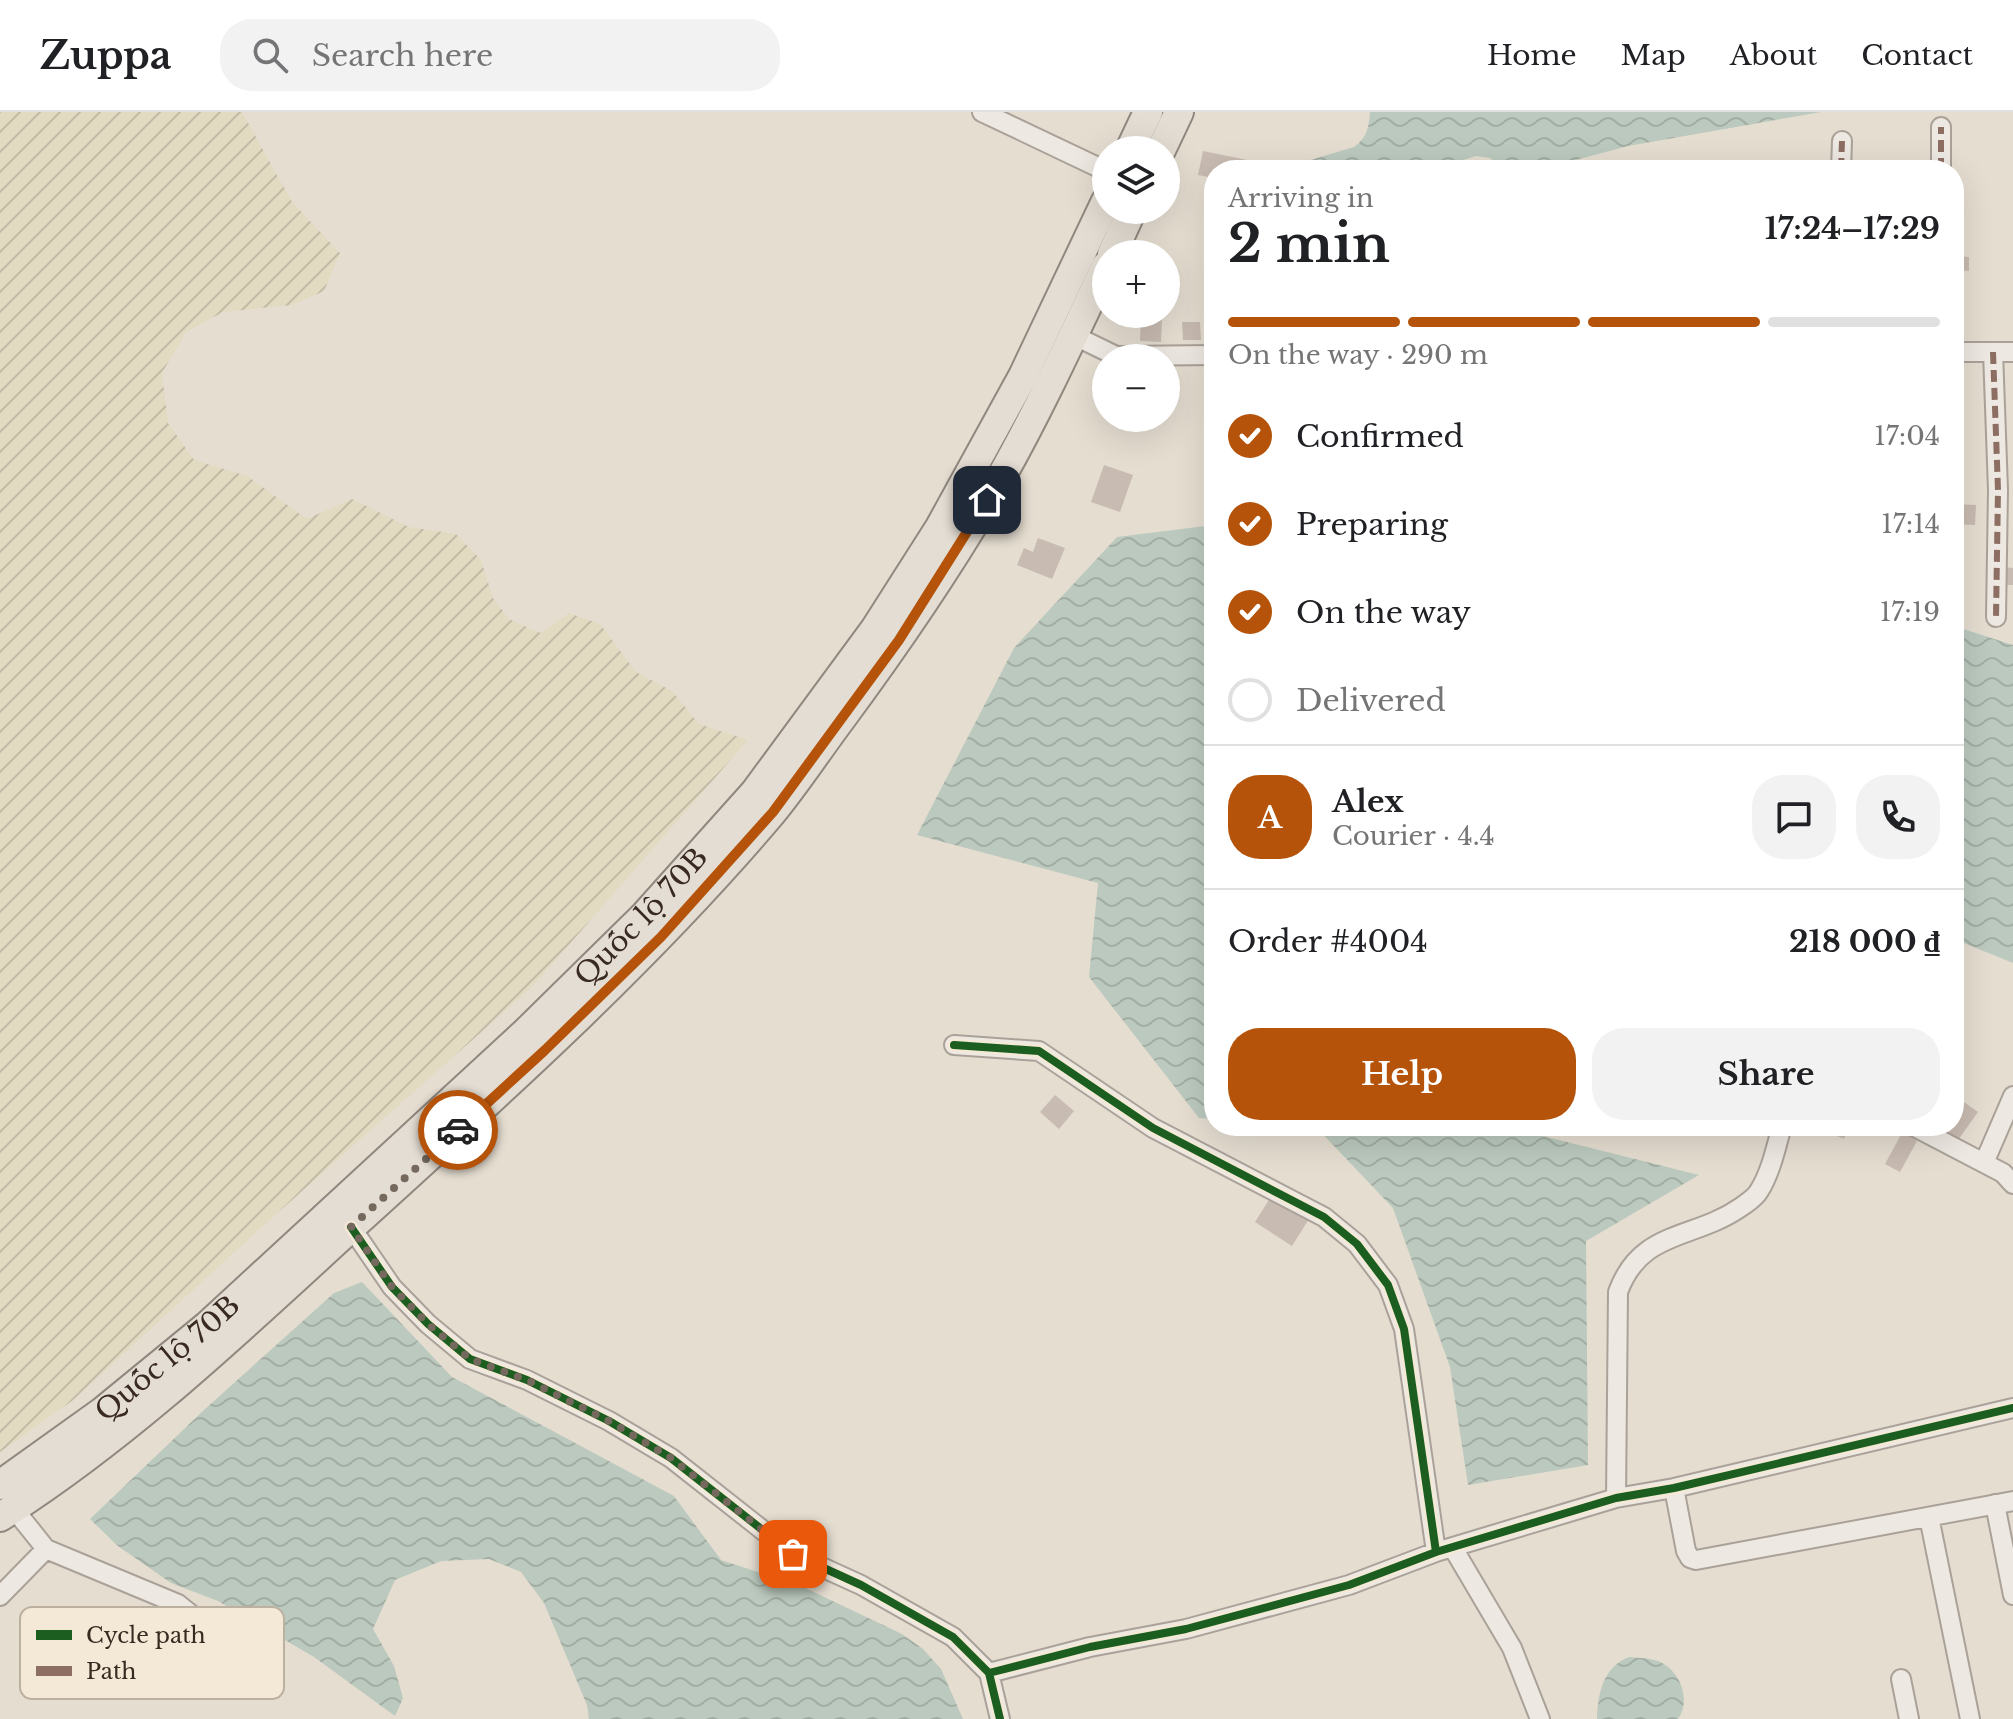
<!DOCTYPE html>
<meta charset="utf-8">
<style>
body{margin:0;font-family:"Libre Baskerville",serif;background:#f2f2f2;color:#202124;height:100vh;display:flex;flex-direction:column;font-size:30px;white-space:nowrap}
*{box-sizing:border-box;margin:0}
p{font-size:26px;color:#757577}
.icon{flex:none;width:44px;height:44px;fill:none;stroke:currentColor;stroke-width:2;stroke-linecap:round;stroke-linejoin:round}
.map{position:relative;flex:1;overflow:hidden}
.drawer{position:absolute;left:1204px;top:48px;width:760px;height:976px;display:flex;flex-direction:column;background:#fff;border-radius:32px;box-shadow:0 8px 32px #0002}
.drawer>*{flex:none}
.fabs{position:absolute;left:1092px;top:24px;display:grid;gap:16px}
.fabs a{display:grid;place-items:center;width:88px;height:88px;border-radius:50%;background:#fff;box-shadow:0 8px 32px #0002;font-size:40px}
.pin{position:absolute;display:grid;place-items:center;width:68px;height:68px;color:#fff;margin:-34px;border-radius:16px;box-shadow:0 4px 12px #0006}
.courier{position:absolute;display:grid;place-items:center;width:80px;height:80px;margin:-40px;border:6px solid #b45309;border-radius:50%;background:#fff;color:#222;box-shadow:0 2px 10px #0007}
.headline em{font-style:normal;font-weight:800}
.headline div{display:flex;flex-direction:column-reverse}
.headline{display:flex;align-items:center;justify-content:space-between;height:136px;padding:0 24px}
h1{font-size:52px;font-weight:800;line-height:60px}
.bar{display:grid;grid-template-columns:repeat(4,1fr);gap:12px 8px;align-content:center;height:96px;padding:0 24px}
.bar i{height:10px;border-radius:6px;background:#e0e0e0}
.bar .on{background:#b45309}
.bar p{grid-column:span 4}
.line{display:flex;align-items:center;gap:20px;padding:0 24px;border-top:2px solid #e0e0e0}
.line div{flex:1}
.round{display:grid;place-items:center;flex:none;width:84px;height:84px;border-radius:32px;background:#f2f2f2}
ol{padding:0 24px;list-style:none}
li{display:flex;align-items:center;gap:24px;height:88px}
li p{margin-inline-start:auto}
li .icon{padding:8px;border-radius:50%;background:#b45309;color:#fff;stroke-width:4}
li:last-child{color:#757577}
li i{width:44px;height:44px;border:4px solid #e0e0e0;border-radius:50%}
.cta{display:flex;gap:16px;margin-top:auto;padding:16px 24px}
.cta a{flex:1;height:92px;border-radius:32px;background:#b45309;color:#fff;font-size:32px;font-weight:800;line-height:92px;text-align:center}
.cta a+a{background:#f2f2f2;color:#202124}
header{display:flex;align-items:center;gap:48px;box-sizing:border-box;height:112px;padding:0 40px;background:#fff;border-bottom:2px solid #e0e0e0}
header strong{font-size:38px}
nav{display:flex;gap:44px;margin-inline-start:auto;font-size:28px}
.search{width:560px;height:72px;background:#f2f2f2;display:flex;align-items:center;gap:20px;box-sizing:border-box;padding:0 28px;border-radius:32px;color:#757577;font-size:30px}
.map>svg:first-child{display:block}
</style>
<header>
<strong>Zuppa</strong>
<div class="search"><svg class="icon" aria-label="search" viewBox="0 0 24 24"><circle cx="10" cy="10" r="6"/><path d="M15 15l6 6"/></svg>Search here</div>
<nav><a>Home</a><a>Map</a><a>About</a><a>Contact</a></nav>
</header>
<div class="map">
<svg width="2013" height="1607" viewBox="0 0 2013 1607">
<defs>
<pattern id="farmland-furrows" width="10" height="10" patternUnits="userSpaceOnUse" patternTransform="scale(2)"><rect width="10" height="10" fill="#e3dac2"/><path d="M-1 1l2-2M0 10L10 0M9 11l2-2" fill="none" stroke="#c4bba6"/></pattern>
<pattern id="water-waves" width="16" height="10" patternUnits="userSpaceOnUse" patternTransform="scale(2)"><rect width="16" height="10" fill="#bbc9be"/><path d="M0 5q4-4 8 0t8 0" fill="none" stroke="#a2ada3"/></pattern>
</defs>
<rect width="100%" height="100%" fill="#e5ddd0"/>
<path fill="url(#farmland-furrows)" d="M0 0H242L292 90 340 141 324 179 292 193 223 200 186 220 162 261 168 311 194 348 247 364 307 407 352 387 409 415 456 422 481 448 493 486 509 507 540 521 569 501 600 512 636 560 672 579 699 612 748 628 532 875 274 1104 72 1289 0 1340Z"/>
<path fill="url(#water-waves)" d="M1370 0H1821L1628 34 1546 56 1499 53 1490 46 1476 44 1431 58H1277L1354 35C1367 26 1369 15 1370 0Z
M1214 413V1007L1199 1006 1089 865 1098 771 917 723 1014 536 1117 425Z
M1954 514 2013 533V851L1954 827Z
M1315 1014H1503L1699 1063 1586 1129 1588 1353 1468 1373 1450 1255 1393 1096Z
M362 1170 452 1265 674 1384 721 1448 801 1474 902 1522 923 1537 941 1557 963 1607H589L587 1593 544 1491 521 1460 489 1447 441 1449 395 1468 373 1517 394 1554 403 1586 395 1604 314 1545 218 1489 171 1471 118 1434 90 1407 204 1298 334 1181Z
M1629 1545C1640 1546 1653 1546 1662 1551 1681 1561 1691 1589 1678 1607H1597C1598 1581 1603 1555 1629 1545Z"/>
<path fill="#c8bbb1" d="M1203 39 1252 49 1250 58H1214V66L1198 63Z
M1954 144 1969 145V159L1954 158Z
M1141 205 1162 206 1161 230 1140 229Z
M1182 210H1200L1201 228H1183Z
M1104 353 1133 363 1120 400 1091 390Z
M1954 392 1976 393 1975 413 1954 412Z
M1038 426 1065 436 1052 467 1017 453 1024 436 1033 440Z
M2003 455 2013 456V473H2002Z
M1055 983 1074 999 1059 1017 1040 1000Z
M1954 983 1978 1000 1958 1028 1938 1014H1954Z
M1813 1014H1849L1844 1027Z
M1903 1019 1917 1029 1900 1060 1885 1052Z
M1277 1075 1314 1099 1292 1134 1255 1110Z"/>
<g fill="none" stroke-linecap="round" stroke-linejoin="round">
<defs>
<path id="street" d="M982 0 1106 59
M1841 58 1842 29
M1941 58V15
M1073 223 1116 244 1214 243
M1954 240H2013
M1993 240 1998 378 1996 505
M954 933 1039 939 1153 1016 1324 1105 1357 1132 1388 1173 1404 1217 1436 1440
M1913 1014 2003 1061 2013 1072
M1984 1051 2013 984
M351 1115 392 1175 428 1212 470 1247 527 1268 609 1309 671 1346 793 1442 861 1473 953 1525 989 1561 1000 1607
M1674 1376 1686 1439 1690 1446 1696 1448 2013 1389
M1616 1386 1618 1180C1641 1117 1694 1128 1741 1095 1748 1090 1755 1086 1759 1079 1771 1060 1776 1035 1782 1014
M1995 1392 2013 1483
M14 1397 46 1437 178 1492 193 1504
M1929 1405 1970 1607
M1453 1436 1512 1536 1540 1607
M0 1484 46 1437
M989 1561 1090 1535 1186 1517 1349 1473 1436 1440 1616 1386 1674 1376 2013 1296
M1901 1567 1909 1607"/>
<g id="primary">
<path d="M1130 38 1148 0"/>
<path d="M1161 38 1179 0"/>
<path d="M1112 142 1132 98"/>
<path id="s1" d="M0 1373 102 1300 207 1214 526 920 644 804 755 680 875 517 940 415 1023 264 1106 89"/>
<path d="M0 1405C131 1322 245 1212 359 1108 502 978 645 850 770 703 795 673 817 639 841 607 898 530 952 451 1000 367 1039 298 1072 226 1106 154"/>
</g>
</defs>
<use href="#street" stroke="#aaa299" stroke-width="22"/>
<use href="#primary" stroke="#90887f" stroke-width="32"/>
<use href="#street" stroke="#ede8e1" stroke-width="18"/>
<use href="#primary" stroke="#e4ddd3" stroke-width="28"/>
<path stroke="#8d6e63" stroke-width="6" stroke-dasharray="12 6" stroke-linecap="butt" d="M1841 58 1842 29
M1941 58V15
M1993 240 1998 378 1996 505"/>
<defs>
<path id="cycleway" d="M954 933 1039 939 1153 1016 1324 1105 1357 1132 1388 1173 1404 1217 1436 1440
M351 1115 392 1175 428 1212 470 1247 527 1268 609 1309 671 1346 793 1442 861 1473 953 1525 989 1561 1000 1607
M989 1561 1090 1535 1186 1517 1349 1473 1436 1440 1616 1386 1674 1376 2013 1296"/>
</defs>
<use href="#cycleway" stroke="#f4e9d7" stroke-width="13"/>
<use href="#cycleway" stroke="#1b5e20" stroke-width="8"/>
</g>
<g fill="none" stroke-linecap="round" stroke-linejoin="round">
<path stroke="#75695e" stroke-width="8" stroke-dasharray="0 14.4" d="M458 1018 351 1115 392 1175 428 1212 470 1247 527 1268 609 1309 671 1346 793 1442"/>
<path stroke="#b45309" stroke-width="10" d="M458 1018 544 939 661 825 773 700 899 528 987 388"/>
</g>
<g text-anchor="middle" stroke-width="7" stroke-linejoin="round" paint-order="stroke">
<g font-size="28" fill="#392a21" stroke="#f4e9d7">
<text dy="10" stroke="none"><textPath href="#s1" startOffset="858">Quốc lộ 70B</textPath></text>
<text dy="10" stroke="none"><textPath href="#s1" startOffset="210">Quốc lộ 70B</textPath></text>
</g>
</g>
<rect x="20" y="1495" width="264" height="92" rx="12" fill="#f4e9d7" stroke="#bcb0a0" stroke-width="2"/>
<rect x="36" y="1518" width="36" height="10" fill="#1b5e20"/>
<rect x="36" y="1554" width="36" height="10" fill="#8d6e63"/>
<g font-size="22" fill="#392a21">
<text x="86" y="1531">Cycle path</text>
<text x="86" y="1567">Path</text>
</g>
</svg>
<div class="fabs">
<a><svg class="icon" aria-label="layers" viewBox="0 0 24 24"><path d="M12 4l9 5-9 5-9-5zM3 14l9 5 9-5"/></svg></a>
<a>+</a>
<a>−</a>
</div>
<div class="pin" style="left:793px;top:1442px;background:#ea580c"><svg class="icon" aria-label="bag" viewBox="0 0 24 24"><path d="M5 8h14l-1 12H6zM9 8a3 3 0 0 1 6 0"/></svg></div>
<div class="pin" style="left:987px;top:388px;background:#1f2937"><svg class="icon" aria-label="home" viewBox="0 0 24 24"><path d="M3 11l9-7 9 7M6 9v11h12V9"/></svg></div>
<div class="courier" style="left:458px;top:1018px"><svg class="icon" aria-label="car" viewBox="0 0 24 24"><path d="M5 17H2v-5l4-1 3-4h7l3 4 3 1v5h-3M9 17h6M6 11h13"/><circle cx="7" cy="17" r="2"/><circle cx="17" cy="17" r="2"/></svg></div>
<section class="drawer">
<div class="headline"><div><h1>2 min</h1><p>Arriving in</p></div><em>17:24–17:29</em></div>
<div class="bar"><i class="on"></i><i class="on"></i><i class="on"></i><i></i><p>On the way · 290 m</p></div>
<ol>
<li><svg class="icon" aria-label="check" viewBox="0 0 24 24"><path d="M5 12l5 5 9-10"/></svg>Confirmed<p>17:04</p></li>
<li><svg class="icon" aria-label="check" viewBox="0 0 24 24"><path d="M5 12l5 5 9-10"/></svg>Preparing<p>17:14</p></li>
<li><svg class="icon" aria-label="check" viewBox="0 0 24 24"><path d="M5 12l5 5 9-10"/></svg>On the way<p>17:19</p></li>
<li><i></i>Delivered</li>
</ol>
<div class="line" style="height:144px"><b class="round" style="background:#b45309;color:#fff">A</b><div><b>Alex</b><p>Courier · 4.4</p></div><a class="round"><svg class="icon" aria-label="chat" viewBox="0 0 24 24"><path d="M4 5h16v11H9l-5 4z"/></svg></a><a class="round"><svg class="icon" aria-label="phone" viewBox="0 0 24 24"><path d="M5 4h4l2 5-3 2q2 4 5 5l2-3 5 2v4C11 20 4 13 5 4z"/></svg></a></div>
<div class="line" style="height:104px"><div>Order #4004</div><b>218 000 ₫</b></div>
<div class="cta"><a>Help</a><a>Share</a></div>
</section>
</div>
